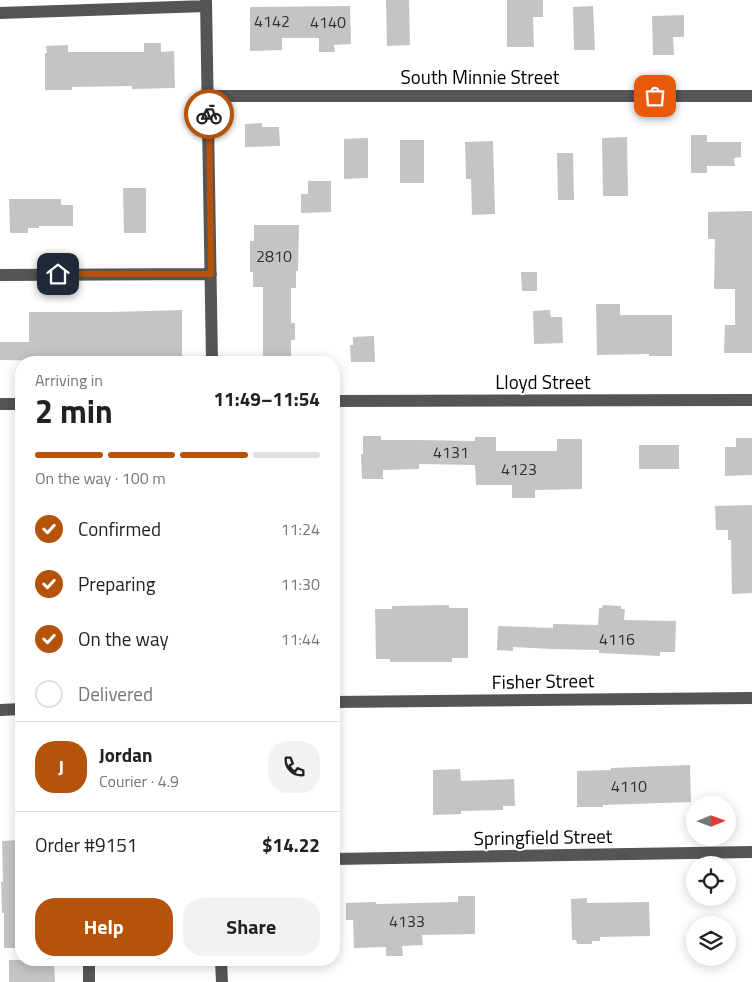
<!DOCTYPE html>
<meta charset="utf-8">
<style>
body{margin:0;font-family:"Titillium Web",sans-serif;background:#f2f2f2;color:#222;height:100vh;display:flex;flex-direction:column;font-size:19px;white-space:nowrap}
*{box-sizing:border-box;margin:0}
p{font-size:16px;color:#767676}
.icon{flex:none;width:28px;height:28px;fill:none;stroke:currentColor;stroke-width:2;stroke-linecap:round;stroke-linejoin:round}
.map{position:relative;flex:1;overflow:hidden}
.panel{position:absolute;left:15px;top:356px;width:325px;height:610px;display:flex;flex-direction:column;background:#fff;border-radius:20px;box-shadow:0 2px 12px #0003}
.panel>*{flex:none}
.needle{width:32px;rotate:89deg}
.controls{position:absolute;left:686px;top:796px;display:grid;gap:10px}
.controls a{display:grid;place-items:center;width:50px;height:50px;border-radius:50%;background:#fff;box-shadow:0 2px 12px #0003;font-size:25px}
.pin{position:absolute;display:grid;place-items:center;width:42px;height:42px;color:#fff;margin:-21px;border-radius:10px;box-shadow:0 2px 8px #0006}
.courier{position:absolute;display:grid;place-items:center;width:50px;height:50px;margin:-25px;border:4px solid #b45309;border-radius:50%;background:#fff;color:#222;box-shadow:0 1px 6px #0007}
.headline em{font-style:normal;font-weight:700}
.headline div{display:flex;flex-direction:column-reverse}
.headline{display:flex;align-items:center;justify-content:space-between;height:85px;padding:0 20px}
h1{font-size:32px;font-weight:700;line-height:38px}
.bar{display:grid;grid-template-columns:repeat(4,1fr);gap:8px 5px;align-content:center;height:60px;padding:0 20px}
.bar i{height:6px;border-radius:4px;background:#e0e0e0}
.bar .on{background:#b45309}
.bar p{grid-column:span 4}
.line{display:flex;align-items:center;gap:12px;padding:0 20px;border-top:1px solid #e0e0e0}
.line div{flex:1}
.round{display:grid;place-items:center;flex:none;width:52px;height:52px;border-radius:20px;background:#f2f2f2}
ol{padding:0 20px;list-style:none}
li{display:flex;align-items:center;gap:15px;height:55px}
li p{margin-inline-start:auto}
li .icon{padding:5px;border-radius:50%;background:#b45309;color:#fff;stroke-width:4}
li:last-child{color:#767676}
li i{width:28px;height:28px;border:2px solid #e0e0e0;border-radius:50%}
.button{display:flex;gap:10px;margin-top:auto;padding:10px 20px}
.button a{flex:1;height:58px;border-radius:20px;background:#b45309;color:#fff;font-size:20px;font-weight:700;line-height:58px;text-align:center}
.button a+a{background:#f2f2f2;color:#222}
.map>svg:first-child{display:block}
</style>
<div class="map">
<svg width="752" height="982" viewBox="0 0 752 982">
<rect width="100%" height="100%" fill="#fff"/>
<path fill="#c4c4c4" d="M386 0H409L410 45 387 46Z
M507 0H543V17H533L534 47H507Z
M350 6 351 44 334 45 335 52H319V38H282V50L250 51V7Z
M593 6 595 50H574L573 7Z
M684 15V37H673L674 55H653L652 16Z
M144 43H161V52L174 51 175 88 132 89V86L72 87V90H45V53H47L46 46 68 45V52H144Z
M262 123V127H279L280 146 245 147V124Z
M691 135H707V142H741V157L734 158 735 166H707V173H691Z
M627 137 628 196H603L602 138Z
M368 138V178L344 179V139Z
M400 140H424V183H400Z
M493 141 495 214 472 215 471 179H466L465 142Z
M557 153H573L574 200H558Z
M308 181H331V212L301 213V194H308Z
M123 188H146V233H124Z
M9 199H61V205H73V226H39V228H28V233H10Z
M752 211V353H724L725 325H735V289H714L715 239H708V212Z
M254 225H299L298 271H296V288H291V323H295V340H291V356H263V287H253V272H250V241H254Z
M521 272H537V291H522Z
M596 304H620V315H672V356H649V354L597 355Z
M182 310V357L100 358V360H60V361L0 360V342H29V312H111Z
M550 310 551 317H562L563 343 534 344 533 311Z
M374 336 375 362H351L350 345H353V337Z
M363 436H381V440H415L475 441V437H496V451H557V439H582V489L535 490V498H512V485H476L475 465 419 464V469L383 470V479H362L361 454H363Z
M736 438H752V475L725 476V447H736Z
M639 445H679V469H639Z
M752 505V593L732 594 731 540H728V530H716L715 506Z
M449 605V608H468V658H452V662H390V659H376L375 609H392V606Z
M603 605 621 606V609H625L624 620 676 621 675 652H660V656L599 653V650L552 649 513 647V651L497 650 498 626 553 628V624L598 625 599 608H602Z
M690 765 691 802 603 805V807H577V771L611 770V768Z
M460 769 461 781 514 779 515 806H503V810L461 811V814L433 815V770Z
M21 840V948H4V913H2L1 882H3L2 841Z
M458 896H475V934L422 935 423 945 402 946 403 956H386V947L354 948 353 920H346V903L376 902V904L458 902Z
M587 898V903L649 902 650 936 600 937V941H592V944H577L576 940H572L571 899Z
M9 960H54L55 982H9Z"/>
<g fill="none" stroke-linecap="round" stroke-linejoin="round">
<path stroke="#555" stroke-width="12" d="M206 0 212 362
M0 13 206 6
M208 96H752
M0 275 211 274
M334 401 752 400
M0 404H21
M334 702 752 698
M0 710 21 709
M334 859 752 852
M89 960V982
M221 960 222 982"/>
</g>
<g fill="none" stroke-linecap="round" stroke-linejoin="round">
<path stroke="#595959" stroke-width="5" stroke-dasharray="0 9" d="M209 114 208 96H655"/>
<path stroke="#b45309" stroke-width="6" d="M58 274H211L209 114"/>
</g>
<g text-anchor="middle" stroke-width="4" stroke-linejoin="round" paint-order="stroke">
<g font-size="16" fill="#313131">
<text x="272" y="27">4142</text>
<text x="328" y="28">4140</text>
<text x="274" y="262">2810</text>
<text x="451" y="458">4131</text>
<text x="519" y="475">4123</text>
<text x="617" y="645">4116</text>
<text x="629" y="792">4110</text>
<text x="407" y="927">4133</text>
</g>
<g font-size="19" fill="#000" stroke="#fff">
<text x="480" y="84">South Minnie Street</text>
<text x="543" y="389">Lloyd Street</text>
<text transform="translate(543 681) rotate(-1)" y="7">Fisher Street</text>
<text transform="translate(543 837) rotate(-1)" y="7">Springfield Street</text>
</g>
</g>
</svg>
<div class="controls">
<a><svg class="needle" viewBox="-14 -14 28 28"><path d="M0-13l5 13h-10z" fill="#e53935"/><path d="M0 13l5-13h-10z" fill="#767676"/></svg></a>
<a><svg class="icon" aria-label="locate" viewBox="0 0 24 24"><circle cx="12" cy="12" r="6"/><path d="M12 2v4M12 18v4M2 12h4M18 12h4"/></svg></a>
<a><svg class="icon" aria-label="layers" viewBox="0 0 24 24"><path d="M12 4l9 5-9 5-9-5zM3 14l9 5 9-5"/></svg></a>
</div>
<div class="pin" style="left:655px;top:96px;background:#ea580c"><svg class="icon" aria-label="bag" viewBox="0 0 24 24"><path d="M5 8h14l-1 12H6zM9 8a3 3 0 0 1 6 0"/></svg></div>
<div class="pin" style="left:58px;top:274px;background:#1f2937"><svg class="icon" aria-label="home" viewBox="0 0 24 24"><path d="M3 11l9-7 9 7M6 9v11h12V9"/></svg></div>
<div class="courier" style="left:209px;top:114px"><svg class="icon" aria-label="bike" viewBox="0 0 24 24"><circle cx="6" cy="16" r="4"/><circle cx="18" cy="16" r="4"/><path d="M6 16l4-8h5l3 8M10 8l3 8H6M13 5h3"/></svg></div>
<section class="panel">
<div class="headline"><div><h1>2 min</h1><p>Arriving in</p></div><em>11:49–11:54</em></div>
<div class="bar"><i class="on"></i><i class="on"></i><i class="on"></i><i></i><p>On the way · 100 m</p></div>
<ol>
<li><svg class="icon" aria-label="check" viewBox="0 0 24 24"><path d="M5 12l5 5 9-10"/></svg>Confirmed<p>11:24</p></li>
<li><svg class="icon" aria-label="check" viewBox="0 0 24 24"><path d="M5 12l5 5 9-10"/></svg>Preparing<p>11:30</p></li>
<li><svg class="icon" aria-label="check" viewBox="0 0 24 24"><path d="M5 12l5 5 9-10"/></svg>On the way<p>11:44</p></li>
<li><i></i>Delivered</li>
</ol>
<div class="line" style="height:90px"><b class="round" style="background:#b45309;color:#fff">J</b><div><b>Jordan</b><p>Courier · 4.9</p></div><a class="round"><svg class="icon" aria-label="phone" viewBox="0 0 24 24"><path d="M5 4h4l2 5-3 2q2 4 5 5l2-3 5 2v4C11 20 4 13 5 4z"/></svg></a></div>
<div class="line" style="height:65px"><div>Order #9151</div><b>$14.22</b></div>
<div class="button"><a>Help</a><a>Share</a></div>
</section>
</div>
